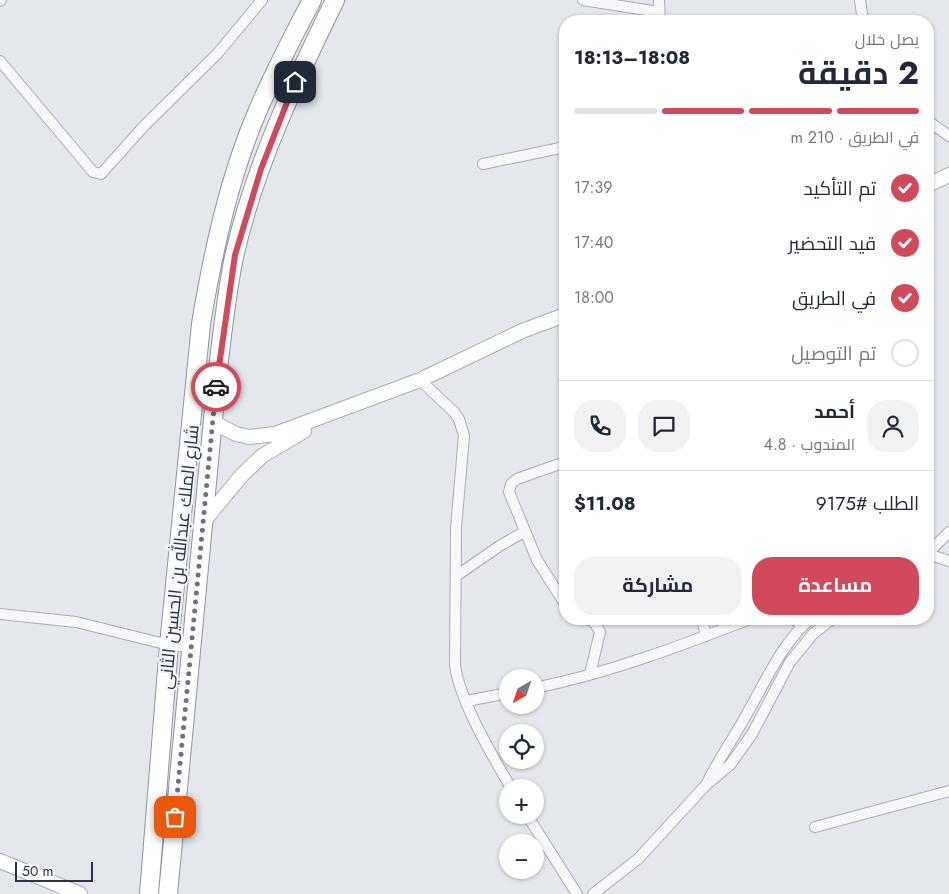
<!DOCTYPE html>
<html lang="ar">
<meta charset="utf-8">
<style>
body{margin:0;font-family:Jost,Cairo,sans-serif;background:#f2f2f3;color:#1f2937;direction:rtl;height:100vh;display:flex;flex-direction:column;font-size:19px;white-space:nowrap}
*{box-sizing:border-box;margin:0}
p{font-size:16px;color:#747a83}
.icon{flex:none;width:28px;height:28px;fill:none;stroke:currentColor;stroke-width:2;stroke-linecap:round;stroke-linejoin:round}
.map{position:relative;flex:1;overflow:hidden;direction:ltr}
.side{position:absolute;left:559px;top:15px;width:375px;height:610px;display:flex;flex-direction:column;background:#fff;border-radius:20px;box-shadow:0 1px 4px #0004;direction:rtl}
.side>*{flex:none}
.needle{width:32px;rotate:219deg}
.tools{position:absolute;left:499px;top:669px;display:grid;gap:10px}
.tools a{display:grid;place-items:center;width:45px;height:45px;border-radius:50%;background:#fff;box-shadow:0 1px 4px #0004;font-size:25px}
.scale{position:absolute;left:15px;bottom:12px;width:78px;box-sizing:border-box;padding-left:5px;border:2px solid #2b3445;border-top:0;font-size:14px;line-height:18px;white-space:nowrap;color:#2b3445;-webkit-text-stroke:4px #f4f6f9;paint-order:stroke}
.pin{position:absolute;display:grid;place-items:center;width:42px;height:42px;color:#fff;margin:-21px;border-radius:10px;box-shadow:0 2px 8px #0006}
.courier{position:absolute;display:grid;place-items:center;width:50px;height:50px;margin:-25px;border:4px solid #d1495b;border-radius:50%;background:#fff;color:#222;box-shadow:0 1px 6px #0007}
.head em{font-style:normal;font-weight:700}
.head div{display:flex;flex-direction:column-reverse}
.head{display:flex;align-items:center;justify-content:space-between;height:85px;padding:0 15px}
h1{font-size:32px;font-weight:700;line-height:38px}
.bar{display:grid;grid-template-columns:repeat(4,1fr);gap:8px 5px;align-content:center;height:60px;padding:0 15px}
.bar i{height:6px;border-radius:4px;background:#e0e1e3}
.bar .selected{background:#d1495b}
.bar p{grid-column:span 4}
.line{display:flex;align-items:center;gap:12px;padding:0 15px;border-top:1px solid #e0e1e3}
.line div{flex:1}
.round{display:grid;place-items:center;flex:none;width:52px;height:52px;border-radius:20px;background:#f2f2f3}
ol{padding:0 15px;list-style:none}
li{display:flex;align-items:center;gap:15px;height:55px}
li p{margin-inline-start:auto}
li .icon{padding:5px;border-radius:50%;background:#d1495b;color:#fff;stroke-width:4}
li:last-child{color:#747a83}
li i{width:28px;height:28px;border:2px solid #e0e1e3;border-radius:50%}
.cta{display:flex;gap:10px;margin-top:auto;padding:10px 15px}
.cta a{flex:1;height:58px;border-radius:20px;background:#d1495b;color:#fff;font-size:20px;font-weight:700;line-height:58px;text-align:center}
.cta a+a{background:#f2f2f3;color:#1f2937}
.map>svg:first-child{display:block}
</style>
<div class="map">
<svg width="949" height="894" viewBox="0 0 949 894">
<rect width="100%" height="100%" fill="#e4e7ec"/>
<g fill="none" stroke-linecap="round" stroke-linejoin="round">
<defs>
<path id="street" d="M583 0 659 12
M659 0 660 21
M860 0 863 21
M0 1 1 0
M0 61 93 172 101 174 144 126 218 53 262 0
M928 121 949 136
M483 164 565 147
M420 380 454 412 459 419 464 436 456 528 455 665C460 702 492 755 511 788
M565 462 517 479 511 484 509 492 537 560 565 604
M928 553 949 532
M928 554 949 561
M456 576 501 545 524 532
M0 614 76 622 169 645 191 647
M586 619 594 622 600 632 590 674
M702 619 706 636
M794 619 802 626
M535 688C609 673 680 646 750 619
M467 701 508 693
M707 783C719 758 736 735 749 710 768 677 781 645 810 619
M527 815 577 894
M815 827 949 791
M593 894 638 859 705 786 730 765 752 734 790 662 813 634 832 619"/>
<path id="secondary" d="M928 185 949 175
M213 422 236 434 249 437 275 434 420 380 522 331 565 315
M204 521 242 475 262 456 304 431
M0 861 80 894"/>
<path id="highway" d="M149 894 169 645 201 324C213 252 229 177 258 110 274 73 293 36 312 0
M168 894 217 377C222 337 226 296 234 257 254 167 295 82 335 0"/>
</defs>
<use href="#street" stroke="#a9aeb7" stroke-width="12"/>
<use href="#secondary" stroke="#a9aeb7" stroke-width="16"/>
<use href="#highway" stroke="#8b94a3" stroke-width="20"/>
<use href="#street" stroke="#f7f8fa" stroke-width="10"/>
<use href="#secondary" stroke="#fff" stroke-width="14"/>
<use href="#highway" stroke="#fff" stroke-width="18"/>
</g>
<g fill="none" stroke-linecap="round" stroke-linejoin="round">
<path stroke="#6c737f" stroke-width="5" stroke-dasharray="0 9" d="M175 817 216 387"/>
<path stroke="#d1495b" stroke-width="6" d="M216 387 235 255 261 169 295 82"/>
</g>
<g text-anchor="middle" stroke-width="4.5" stroke-linejoin="round" paint-order="stroke">
<g font-size="18" fill="#2b3445" stroke="#f4f6f9">
<text transform="translate(179 557) rotate(-84)" y="6">شارع الملك عبدالله بن الحسين الثاني</text>
</g>
</g>
</svg>
<div class="tools">
<a><svg class="needle" viewBox="-14 -14 28 28"><path d="M0-13l5 13h-10z" fill="#e53935"/><path d="M0 13l5-13h-10z" fill="#747a83"/></svg></a>
<a><svg class="icon" aria-label="locate" viewBox="0 0 24 24"><circle cx="12" cy="12" r="6"/><path d="M12 2v4M12 18v4M2 12h4M18 12h4"/></svg></a>
<a>+</a>
<a>−</a>
</div>
<div class="scale">50 m</div>
<div class="pin" style="left:175px;top:817px;background:#ea580c"><svg class="icon" aria-label="bag" viewBox="0 0 24 24"><path d="M5 8h14l-1 12H6zM9 8a3 3 0 0 1 6 0"/></svg></div>
<div class="pin" style="left:295px;top:82px;background:#1f2937"><svg class="icon" aria-label="home" viewBox="0 0 24 24"><path d="M3 11l9-7 9 7M6 9v11h12V9"/></svg></div>
<div class="courier" style="left:216px;top:387px"><svg class="icon" aria-label="car" viewBox="0 0 24 24"><path d="M5 17H2v-5l4-1 3-4h7l3 4 3 1v5h-3M9 17h6M6 11h13"/><circle cx="7" cy="17" r="2"/><circle cx="17" cy="17" r="2"/></svg></div>
<section class="side">
<div class="head"><div><h1>2 دقيقة</h1><p>يصل خلال</p></div><em>18:08–18:13</em></div>
<div class="bar"><i class="selected"></i><i class="selected"></i><i class="selected"></i><i></i><p>في الطريق · 210 m</p></div>
<ol>
<li><svg class="icon" aria-label="check" viewBox="0 0 24 24"><path d="M5 12l5 5 9-10"/></svg>تم التأكيد<p>17:39</p></li>
<li><svg class="icon" aria-label="check" viewBox="0 0 24 24"><path d="M5 12l5 5 9-10"/></svg>قيد التحضير<p>17:40</p></li>
<li><svg class="icon" aria-label="check" viewBox="0 0 24 24"><path d="M5 12l5 5 9-10"/></svg>في الطريق<p>18:00</p></li>
<li><i></i>تم التوصيل</li>
</ol>
<div class="line" style="height:90px"><a class="round"><svg class="icon" aria-label="person" viewBox="0 0 24 24"><circle cx="12" cy="8" r="4"/><path d="M4 21q1-7 8-7t8 7"/></svg></a><div><b>أحمد</b><p>المندوب · 4.8</p></div><a class="round"><svg class="icon" aria-label="chat" viewBox="0 0 24 24"><path d="M4 5h16v11H9l-5 4z"/></svg></a><a class="round"><svg class="icon" aria-label="phone" viewBox="0 0 24 24"><path d="M5 4h4l2 5-3 2q2 4 5 5l2-3 5 2v4C11 20 4 13 5 4z"/></svg></a></div>
<div class="line" style="height:65px"><div>الطلب #9175</div><b>$11.08</b></div>
<div class="cta"><a>مساعدة</a><a>مشاركة</a></div>
</section>
</div>
